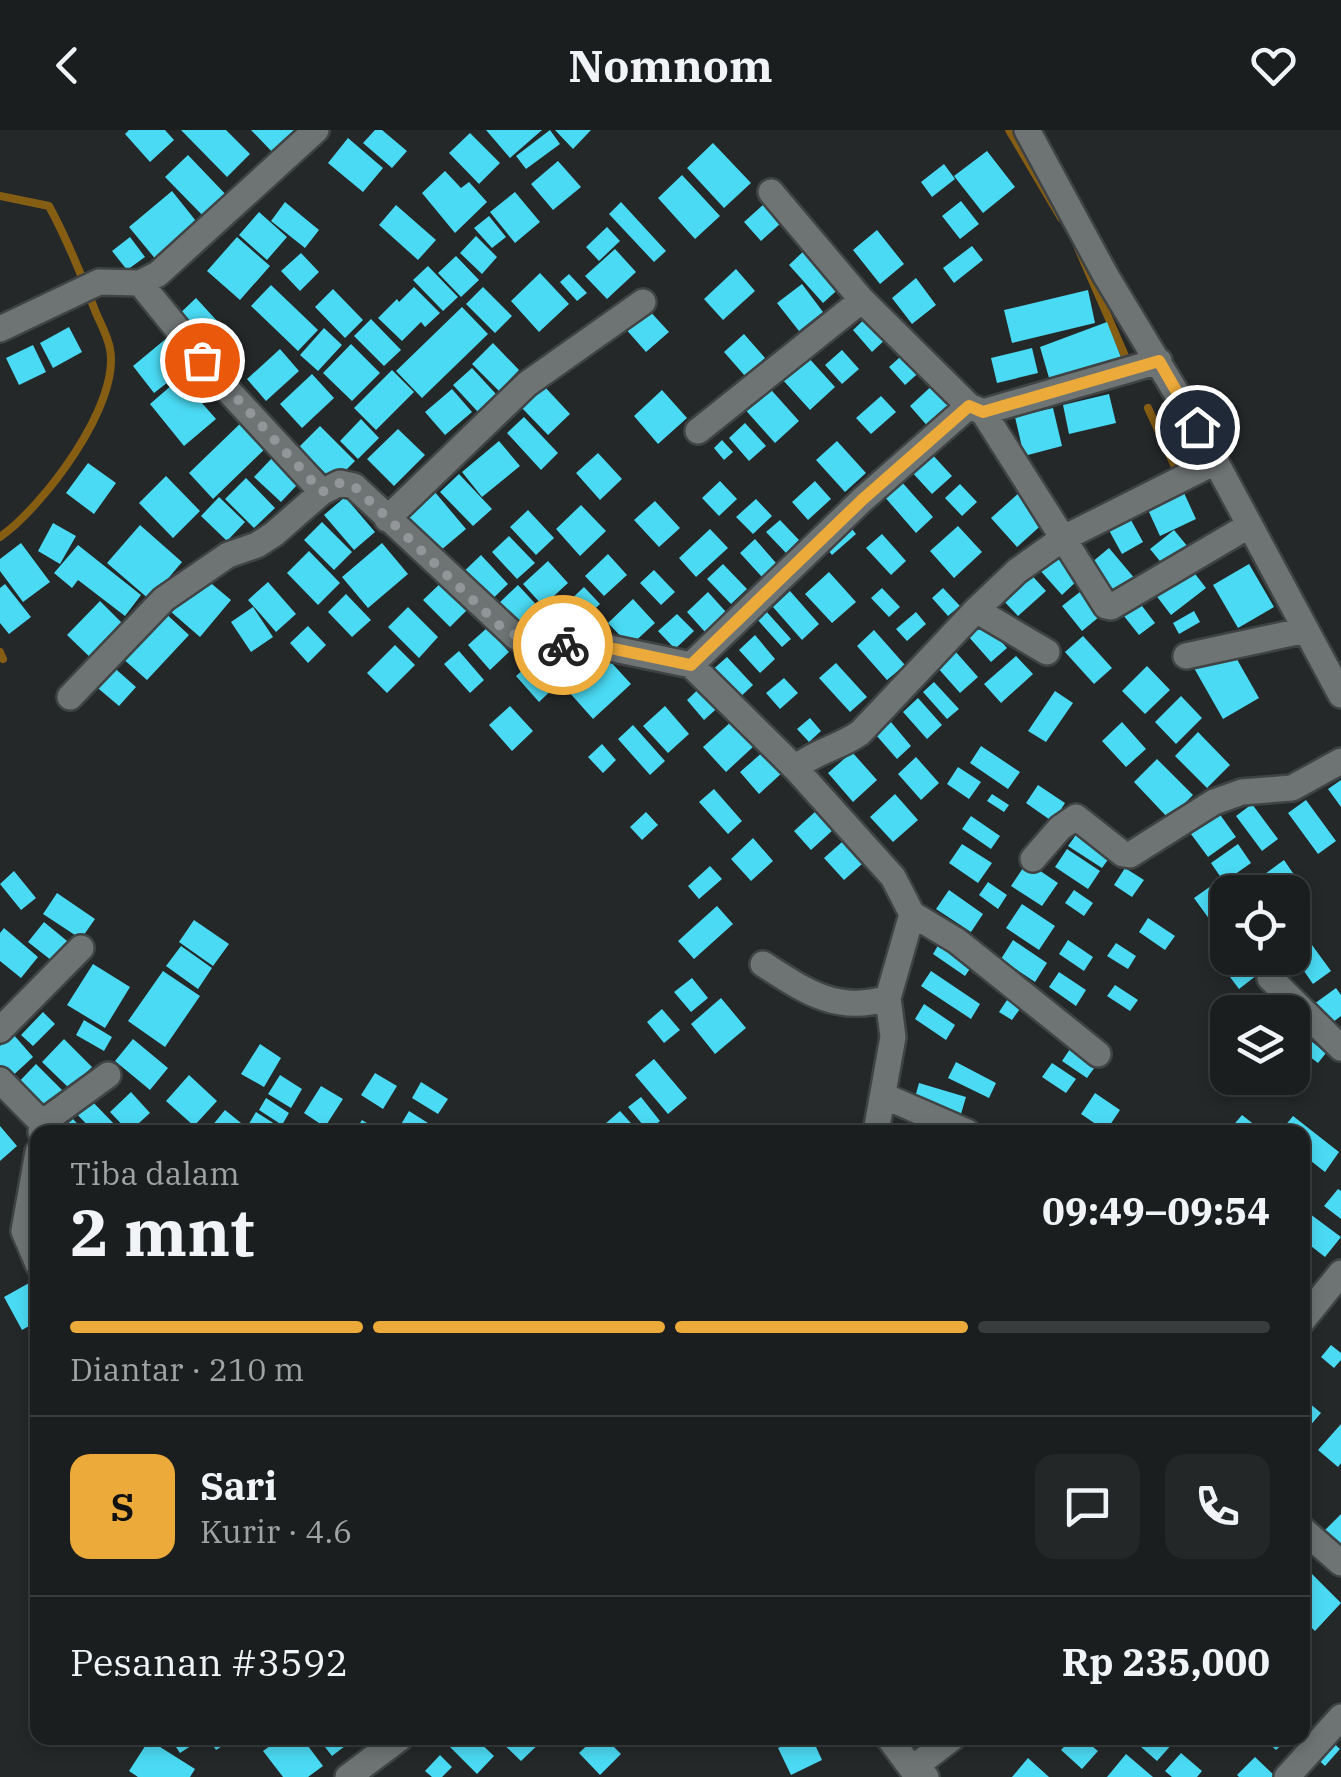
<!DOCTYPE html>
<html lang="id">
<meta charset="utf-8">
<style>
body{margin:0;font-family:"IBM Plex Serif",serif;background:#242728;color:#f1f3f6;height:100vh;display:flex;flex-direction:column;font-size:38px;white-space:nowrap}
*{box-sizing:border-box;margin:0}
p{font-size:32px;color:#a0a2a4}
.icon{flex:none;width:55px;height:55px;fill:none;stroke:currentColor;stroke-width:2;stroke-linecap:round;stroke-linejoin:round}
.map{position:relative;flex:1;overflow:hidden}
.panel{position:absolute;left:30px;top:995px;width:1280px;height:620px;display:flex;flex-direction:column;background:#1b1e1f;border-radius:20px;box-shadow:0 5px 15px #0003,0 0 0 2px #393c3d}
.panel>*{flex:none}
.tools{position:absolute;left:1210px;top:745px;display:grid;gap:20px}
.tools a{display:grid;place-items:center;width:100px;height:100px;border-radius:20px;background:#1b1e1f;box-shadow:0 5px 15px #0003,0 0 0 2px #393c3d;font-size:50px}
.pin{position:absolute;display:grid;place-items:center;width:85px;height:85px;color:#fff;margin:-42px;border:5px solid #fff;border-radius:50%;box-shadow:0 2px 10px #0007}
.courier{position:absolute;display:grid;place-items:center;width:100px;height:100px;margin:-50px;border:8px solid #ebaa39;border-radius:50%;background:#fff;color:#222;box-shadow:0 2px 12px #0007}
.headline em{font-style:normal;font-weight:700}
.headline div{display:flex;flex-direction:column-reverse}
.headline{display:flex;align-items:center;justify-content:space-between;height:170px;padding:0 40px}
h1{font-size:65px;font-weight:700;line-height:75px}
.bar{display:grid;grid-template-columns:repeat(4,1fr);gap:15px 10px;align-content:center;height:120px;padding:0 40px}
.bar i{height:12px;border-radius:8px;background:#393c3d}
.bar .current{background:#ebaa39}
.bar p{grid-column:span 4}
.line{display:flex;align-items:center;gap:25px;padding:0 40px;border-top:2px solid #393c3d}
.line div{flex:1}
.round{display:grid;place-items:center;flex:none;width:105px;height:105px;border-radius:20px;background:#242728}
header{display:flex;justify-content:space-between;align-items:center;height:130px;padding:0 40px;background:#1b1e1f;font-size:45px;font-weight:700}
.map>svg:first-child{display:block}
</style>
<header><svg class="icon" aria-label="back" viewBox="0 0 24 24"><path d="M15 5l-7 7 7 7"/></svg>Nomnom<svg class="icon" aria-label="heart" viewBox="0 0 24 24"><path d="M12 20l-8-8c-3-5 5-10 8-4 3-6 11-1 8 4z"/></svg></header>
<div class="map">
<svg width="1341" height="1647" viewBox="0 0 1341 1647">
<rect width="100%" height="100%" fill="#242829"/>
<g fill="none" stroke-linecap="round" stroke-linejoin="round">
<path stroke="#855d13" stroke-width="8" d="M1009 0 1061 88
M0 66 49 76C68 111 82 146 96 183 101 194 108 207 110 219 121 274 43 377 0 407
M1078 118 1126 228
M1148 278 1178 343
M0 522 3 529"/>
</g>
<path fill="#4adaf3" d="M129 0H165L174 10 150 32 125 4Z
M181 0H226L250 24 227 47Z
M251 0H294L298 4 276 26Z
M375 0H382L407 21 392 38 363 13Z
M486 0H542L510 28Z
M550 0 560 14 526 39 516 26Z
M555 0H591L573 19Z
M470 3 500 33 479 54 449 23Z
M348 8 383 38 363 62 328 33Z
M713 13 751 53 724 78 687 38Z
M987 21 1015 57 983 83 954 46Z
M188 25 231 70 209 92 165 47Z
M558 31 581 57 553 80 531 54Z
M944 34 955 49 932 67 921 52Z
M445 41 461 58 469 52 487 72 455 103 422 63Z
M682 45 720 86 695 109 658 68Z
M172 61 204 101 162 137 129 97Z
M515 62 540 92 515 113 490 82Z
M961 71 979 94 960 109 942 86Z
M285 72 319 100 305 118 271 91Z
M621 72 666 121 654 132 609 84Z
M764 74 781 93 761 111 744 92Z
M396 75 436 110 418 130 379 95Z
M259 82 287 107 267 130 239 105Z
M489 86 506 107 492 118 474 98Z
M607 97 620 111 599 131 586 117Z
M877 100 904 134 880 154 853 120Z
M476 106 497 127 482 144 460 123Z
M130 107 145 127 127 140 112 121Z
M237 107 270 136 240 170 207 141Z
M810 115 844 154 823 173 789 135Z
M972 116 983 130 954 153 943 138Z
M615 119 636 142 607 169 585 146Z
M301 123 319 142 300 161 281 141Z
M456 126 479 150 461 167 438 143Z
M428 136 458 167 443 181 413 150Z
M736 139 755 161 723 190 704 169Z
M540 143 569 174 539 202 511 171Z
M569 144 587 163 577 171 560 152Z
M916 148 936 175 912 194 892 168Z
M802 154 823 182 799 201 777 173Z
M271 155 318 200 298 221 251 176Z
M414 157 440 183 425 197 421 192 402 211 378 188 397 169 399 172Z
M483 157 512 186 495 203 466 174Z
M333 159 363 190 345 208 315 177Z
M1088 160 1095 193 1012 213 1004 180Z
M196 168 231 206 209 226 174 189Z
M462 177 488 204 422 268 396 241Z
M646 177 669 202 646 222 624 197Z
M870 184 889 206 872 222 853 200Z
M371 189 401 220 384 236 354 206Z
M1107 192 1124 235 1052 258 1040 217Z
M69 197 82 222 53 238 40 213Z
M324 198 342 215 318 241 300 225Z
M744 204 765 228 745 246 724 222Z
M168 207 190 235 154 263 133 236Z
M493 213 519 240 499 261 472 234Z
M351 214 380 243 352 271 323 243Z
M33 215 46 242 19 255 6 228Z
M1032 218 1038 243 997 253 991 228Z
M280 219 299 241 266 271 247 249Z
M842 220 859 239 842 254 825 235Z
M908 220 924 238 905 255 889 237Z
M807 226 835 257 810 280 782 249Z
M472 238 496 264 478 282 453 255Z
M392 240 414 262 376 300 354 278Z
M312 244 334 268 302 298 280 274Z
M180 248 216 289 184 316 150 274Z
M936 252 956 275 930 299 910 276Z
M765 253 799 291 775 313 741 275Z
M544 256 570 284 548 305 521 277Z
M452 259 472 282 445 305 425 282Z
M662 260 687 288 658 314 634 286Z
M1109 264 1116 293 1069 304 1063 275Z
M881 266 896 282 871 304 856 288Z
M1053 278 1062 316 1024 326 1015 287Z
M524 287 558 323 541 340 507 303Z
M246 288 270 314 213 369 189 343Z
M361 289 379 308 358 329 340 311Z
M745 293 766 316 749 331 729 308Z
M320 296 355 331 334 352 299 317Z
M398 299 425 325 394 356 367 329Z
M722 310 733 322 724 330 714 318Z
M499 311 520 336 482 367 462 342Z
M837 311 866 343 845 362 816 330Z
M930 322 952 346 932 364 910 340Z
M598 323 622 349 600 370 576 343Z
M272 328 298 354 281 372 254 347Z
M88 333 116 353 94 384 66 363Z
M459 344 492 379 473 396 440 362Z
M166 346 200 381 173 408 139 373Z
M246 348 275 378 254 398 225 369Z
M900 350 933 387 916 403 883 365Z
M720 351 737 369 719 386 702 368Z
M815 351 831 369 808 390 792 372Z
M1179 352 1196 389 1160 406 1143 369Z
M960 354 977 372 962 386 945 368Z
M434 361 466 399 434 426 402 388Z
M1020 362 1046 391 1017 417 991 388Z
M219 367 245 392 227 411 201 386Z
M345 367 375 402 354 420 324 385Z
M756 369 772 386 753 404 736 387Z
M655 371 680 398 659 417 634 390Z
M581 375 606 401 580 426 556 399Z
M528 380 554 408 536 425 510 397Z
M1126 381 1143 412 1122 424 1105 393Z
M780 390 799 410 786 423 766 402Z
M322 392 352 422 334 440 304 410Z
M53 393 76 406 60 434 38 421Z
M847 393 856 404 832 425 823 414Z
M140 395 182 432 150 470 107 433Z
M958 396 982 422 954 448 930 421Z
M710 399 728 418 696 447 679 428Z
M1174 400 1188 417 1164 436 1150 419Z
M882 404 906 431 891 445 866 418Z
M509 406 535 433 517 449 492 422Z
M755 409 776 433 762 447 740 423Z
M21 413 50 452 23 472 0 441V429Z
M382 413 408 444 368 478 342 447Z
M78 415 141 465 125 486 78 450 72 458 54 443Z
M1109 418 1136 450 1112 471 1085 438Z
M309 421 340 453 318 475 287 443Z
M1055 422 1079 449 1062 465 1038 438Z
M608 424 627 445 604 466 585 446Z
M481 425 508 454 485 476 458 447Z
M548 431 568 453 543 476 523 454Z
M723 434 747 459 731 474 707 449Z
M1249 434 1274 477 1238 498 1213 455Z
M1189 436 1206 458 1171 485 1155 464Z
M654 440 675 462 661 475 640 453Z
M1027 440 1046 461 1018 486 999 466Z
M829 442 856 472 832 493 805 464Z
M200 444 231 470 200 507 170 481Z
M445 449 471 476 450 497 423 470Z
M268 452 296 484 276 502 248 470Z
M5 454 31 487 9 504 0 493V458Z
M518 455 543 482 522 501 497 475Z
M584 457 600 474 560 512 544 495Z
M882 458 900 477 889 487 871 468Z
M943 458 960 476 948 486 932 468Z
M1085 458 1105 482 1082 501 1062 476Z
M790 461 819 494 802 510 773 477Z
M708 462 726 482 705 502 687 482Z
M346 464 371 490 352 507 328 482Z
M1136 468 1155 493 1139 505 1120 481Z
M633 469 655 493 630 516 608 493Z
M100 471 128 499 95 532 67 505Z
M253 477 273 507 251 522 231 492Z
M408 477 438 507 419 528 388 497Z
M765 480 791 509 782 517 756 488Z
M163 481 189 505 147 550 121 527Z
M1194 481 1200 492 1179 504 1173 493Z
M916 482 926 494 907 511 896 499Z
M677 484 694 501 675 519 658 501Z
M984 492 1007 518 991 532 968 506Z
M308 496 326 515 308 533 290 513Z
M487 498 509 522 490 540 468 515Z
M874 500 905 535 887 550 857 516Z
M755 505 775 529 760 543 739 520Z
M1083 506 1112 538 1094 554 1065 522Z
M395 515 415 535 387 563 367 543Z
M1230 517 1259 568 1223 589 1194 538Z
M598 518 631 554 593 589 561 553Z
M459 521 484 550 470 563 444 534Z
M955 521 978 547 960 563 937 537Z
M1016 526 1033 544 1001 573 984 554Z
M727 527 753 555 735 572 709 543Z
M536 528 558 554 539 572 516 546Z
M836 533 867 567 850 582 819 548Z
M110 534 136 557 119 576 93 554Z
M1147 536 1170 560 1145 584 1122 561Z
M784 548 798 563 780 579 766 563Z
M934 552 959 579 947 589 923 562Z
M705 553 723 573 704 590 687 570Z
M1055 561 1073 573 1046 612 1028 601Z
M1181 566 1202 588 1176 614 1155 592Z
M918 568 942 595 927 609 903 582Z
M510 576 533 601 512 621 489 595Z
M665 576 689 604 668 623 643 596Z
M810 588 821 601 809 612 797 599Z
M732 591 754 616 726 642 703 617Z
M891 592 911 616 897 629 876 605Z
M1122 592 1146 619 1126 637 1102 611Z
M633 595 665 631 650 645 618 609Z
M1198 602 1230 635 1207 658 1175 626Z
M602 614 616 630 603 643 588 627Z
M981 616 1020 642 1008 659 970 633Z
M764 621 783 642 759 664 740 642Z
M852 622 877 650 853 672 828 643Z
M916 627 939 653 921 670 898 644Z
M1157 629 1193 665 1169 689 1134 652Z
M958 637 981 652 969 669 947 654Z
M1341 650V677L1328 659Z
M1038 655 1065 673 1053 692 1026 673Z
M714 659 742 691 728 704 699 672Z
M895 664 918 690 893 712 870 687Z
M992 664 1009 675 1004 682 987 671Z
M1306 670 1336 711 1318 724 1288 683Z
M1252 674 1278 709 1262 721 1236 686Z
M1216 679 1236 707 1208 727 1188 700Z
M816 681 833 700 811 720 794 701Z
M646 682 658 695 642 710 630 697Z
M971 686 1000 706 991 719 962 699Z
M1078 702 1112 724 1102 738 1068 716Z
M753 708 773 731 751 751 731 729Z
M842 712 862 734 844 750 824 728Z
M962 714 992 733 978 753 949 733Z
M1238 714 1251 733 1224 752 1211 733Z
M1067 719 1100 741 1088 759 1055 737Z
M1284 730 1297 749 1279 762 1265 744Z
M1027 732 1058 753 1042 776 1011 756Z
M710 736 722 749 699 769 688 756Z
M1125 738 1144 750 1132 767 1114 755Z
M14 741 36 768 21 780 0 754Z
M1218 751 1228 764V789L1215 797 1194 768Z
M988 752 1007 765 998 779 979 765Z
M949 760 983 784 971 802 936 779Z
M1074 760 1093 773 1084 786 1065 773Z
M57 763 95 789 81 809 43 784Z
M1022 774 1055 796 1039 820 1006 798Z
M717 776 733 794 694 829 678 811Z
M1148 788 1175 806 1165 820 1139 802Z
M194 790 229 814 213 836 179 812Z
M44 792 72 815 56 834 28 812Z
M4 798 38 827 21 848 0 831V803Z
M943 807 976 830 965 846 933 824Z
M1013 810 1047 833 1035 852 1001 829Z
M1068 810 1093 827 1084 841 1059 824Z
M1116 813 1136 826 1128 839 1107 826Z
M1312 815 1331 841 1313 854 1295 828Z
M181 816 212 838 198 859 166 836Z
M1228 818V828H1250L1261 842 1239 859 1215 827Z
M93 834 130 857 105 898 67 875Z
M163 841 200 866 165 917 128 891Z
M931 841 980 874 971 889 921 856Z
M1059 842 1086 860 1076 876 1049 857Z
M692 848 708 868 691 882 674 862Z
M1115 855 1138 870 1130 881 1107 866Z
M1336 858 1341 865V886L1329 895 1314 874Z
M1009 867 1022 876 1012 890 999 882Z
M721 868 746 898 715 924 691 894Z
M924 874 955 895 946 910 915 889Z
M662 879 680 900 664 913 647 892Z
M43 882 55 894 33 916 21 905Z
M84 890 112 907 104 921 76 905Z
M1301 903 1326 923 1318 933 1293 914Z
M13 904 33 927 8 950 0 941V916Z
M64 909 92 937 70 959 42 932Z
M133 909 168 938 150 960 115 931Z
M1074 913 1100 930 1087 948 1062 931Z
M260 914 281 928 264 957 241 944Z
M654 929 687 968 668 984 635 945Z
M956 932 996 953 989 968 948 948Z
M1052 933 1076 949 1066 963 1042 947Z
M36 934 65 963 44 984 15 956Z
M375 943 397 956 383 979 361 965Z
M189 945 217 971 194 996 166 971Z
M280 945 302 959 291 978 268 964Z
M421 952 448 969 438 984 412 968Z
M919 953 966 967 961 984 914 971Z
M321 956 343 969 325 997 304 983Z
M131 962 150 983 129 1002 110 982Z
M1095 963 1120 980 1106 1001 1081 984Z
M88 967 117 997 111 1002H94L74 981Z
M641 967 660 991 648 1001 628 977Z
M266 968 289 983 282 995 259 980Z
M225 980 241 993 234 1002H207Z
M409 981 428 993 423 1002H411L400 996Z
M620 981 639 1002H600L598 1000Z
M256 982 278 996 275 1002H256L247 997Z
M1242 985 1256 996 1251 1002H1237L1231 998Z
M1293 986 1339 1022 1325 1042 1302 1024V1002H1280Z
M73 989 85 1002H59Z
M362 990 381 1002H354Z
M0 996 17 1016 0 1031Z
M1338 1059 1341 1061V1089L1324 1076Z
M1302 1078 1341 1107 1325 1127 1302 1109Z
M38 1148V1191L22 1200 4 1167Z
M1331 1215 1341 1223V1230L1334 1238 1321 1227Z
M1302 1267 1321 1283 1302 1305Z
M1341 1294V1333L1338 1337 1318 1320Z
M1341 1384V1416L1325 1400Z
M1311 1443 1341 1473 1315 1501 1302 1489V1452Z
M170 1608H195L197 1612 180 1623Z
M208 1608H235L216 1620Z
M281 1608H302L323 1636 308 1647H283L263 1621Z
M318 1608H345L349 1613 332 1626Z
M456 1608H475L494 1626 477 1644 448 1615Z
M497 1608H545L521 1631Z
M595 1608H605L621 1624 600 1645 579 1623Z
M799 1608H812L822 1630 791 1645 778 1618Z
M1072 1608H1082L1098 1621 1082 1639 1061 1620Z
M1149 1608H1167L1173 1613 1157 1631 1141 1617Z
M1263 1608H1289L1276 1620Z
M1328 1608 1340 1619 1325 1636 1313 1625Z
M149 1610 195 1639 190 1647H138L129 1641Z
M1181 1623 1202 1641 1197 1647H1172L1165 1641Z
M1126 1624 1153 1647H1107Z
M440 1625 452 1637 442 1647H432L425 1641Z
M1255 1627 1276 1647H1239L1237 1645Z
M1028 1628 1049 1647H1012Z"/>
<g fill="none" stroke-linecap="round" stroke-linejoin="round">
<defs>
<path id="minor" d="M1027 0 1106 146 1197 297 1341 565
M771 62 862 170 969 276
M140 153 223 255 322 362
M0 199 99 152 140 153 158 144 316 0
M983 282 1106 476 1111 477 1250 395
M698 301 862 170
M387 389 527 254 643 172
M976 480 1017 441 1062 409 1215 332
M1186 526 1306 500
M70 567 164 469 228 425 257 415 274 404 322 362 340 353 354 356 516 507 529 513 600 516 691 535
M795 638C818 620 836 619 860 603L976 480 1047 522
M1033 729 1060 698 1076 687 1123 724 1130 725 1214 672 1242 662 1292 658 1341 631
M912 784 957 811 1098 924
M763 834C805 861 837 884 888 868
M1270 848 1341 918
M0 900 81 818
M0 950 42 993 41 1002
M884 966 967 1002
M42 993 108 945
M876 1002 893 907 888 868 912 784 893 747 795 638 691 535 862 370 969 276 983 282 1159 231
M38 1022 24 1101 38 1134
M1302 1191 1341 1143
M1302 1399 1341 1433
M889 1608 912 1639 926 1647
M912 1639 952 1608
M348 1647 400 1608
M1287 1647 1341 1587"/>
</defs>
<use href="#minor" stroke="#3f4344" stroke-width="30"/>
<use href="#minor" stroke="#6e7374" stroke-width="25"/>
</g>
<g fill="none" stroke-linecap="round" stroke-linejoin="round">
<path stroke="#939698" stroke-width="10" stroke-dasharray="0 18" d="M202 230 322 362 340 353 354 356 501 497 530 513 563 515"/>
<path stroke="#ebaa39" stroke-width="12" d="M563 515 600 516 691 535 862 370 969 276 983 282 1159 231 1197 297"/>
</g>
</svg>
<div class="tools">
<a><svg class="icon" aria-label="locate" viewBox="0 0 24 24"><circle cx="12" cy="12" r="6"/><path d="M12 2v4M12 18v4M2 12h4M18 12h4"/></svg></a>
<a><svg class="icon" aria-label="layers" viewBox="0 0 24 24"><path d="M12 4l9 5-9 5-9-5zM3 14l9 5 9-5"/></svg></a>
</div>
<div class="pin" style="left:202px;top:230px;background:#ea580c"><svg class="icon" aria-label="bag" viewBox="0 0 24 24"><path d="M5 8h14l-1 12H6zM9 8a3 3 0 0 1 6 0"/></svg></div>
<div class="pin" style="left:1197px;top:297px;background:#1f2937"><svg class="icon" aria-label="home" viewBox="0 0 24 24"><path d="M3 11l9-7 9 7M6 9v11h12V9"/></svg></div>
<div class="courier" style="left:563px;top:515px"><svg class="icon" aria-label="bike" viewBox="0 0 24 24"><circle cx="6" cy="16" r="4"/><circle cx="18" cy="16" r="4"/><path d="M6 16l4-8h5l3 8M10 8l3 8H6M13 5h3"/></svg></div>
<section class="panel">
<div class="headline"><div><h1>2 mnt</h1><p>Tiba dalam</p></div><em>09:49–09:54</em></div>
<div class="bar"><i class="current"></i><i class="current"></i><i class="current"></i><i></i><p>Diantar · 210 m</p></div>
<div class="line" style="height:180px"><b class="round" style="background:#ebaa39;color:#111">S</b><div><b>Sari</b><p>Kurir · 4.6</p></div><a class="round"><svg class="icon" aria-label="chat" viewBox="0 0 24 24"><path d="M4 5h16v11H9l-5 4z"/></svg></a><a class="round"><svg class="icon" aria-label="phone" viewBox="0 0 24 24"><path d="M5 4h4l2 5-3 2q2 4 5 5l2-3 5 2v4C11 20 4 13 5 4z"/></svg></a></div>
<div class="line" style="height:130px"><div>Pesanan #3592</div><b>Rp 235,000</b></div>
</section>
</div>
